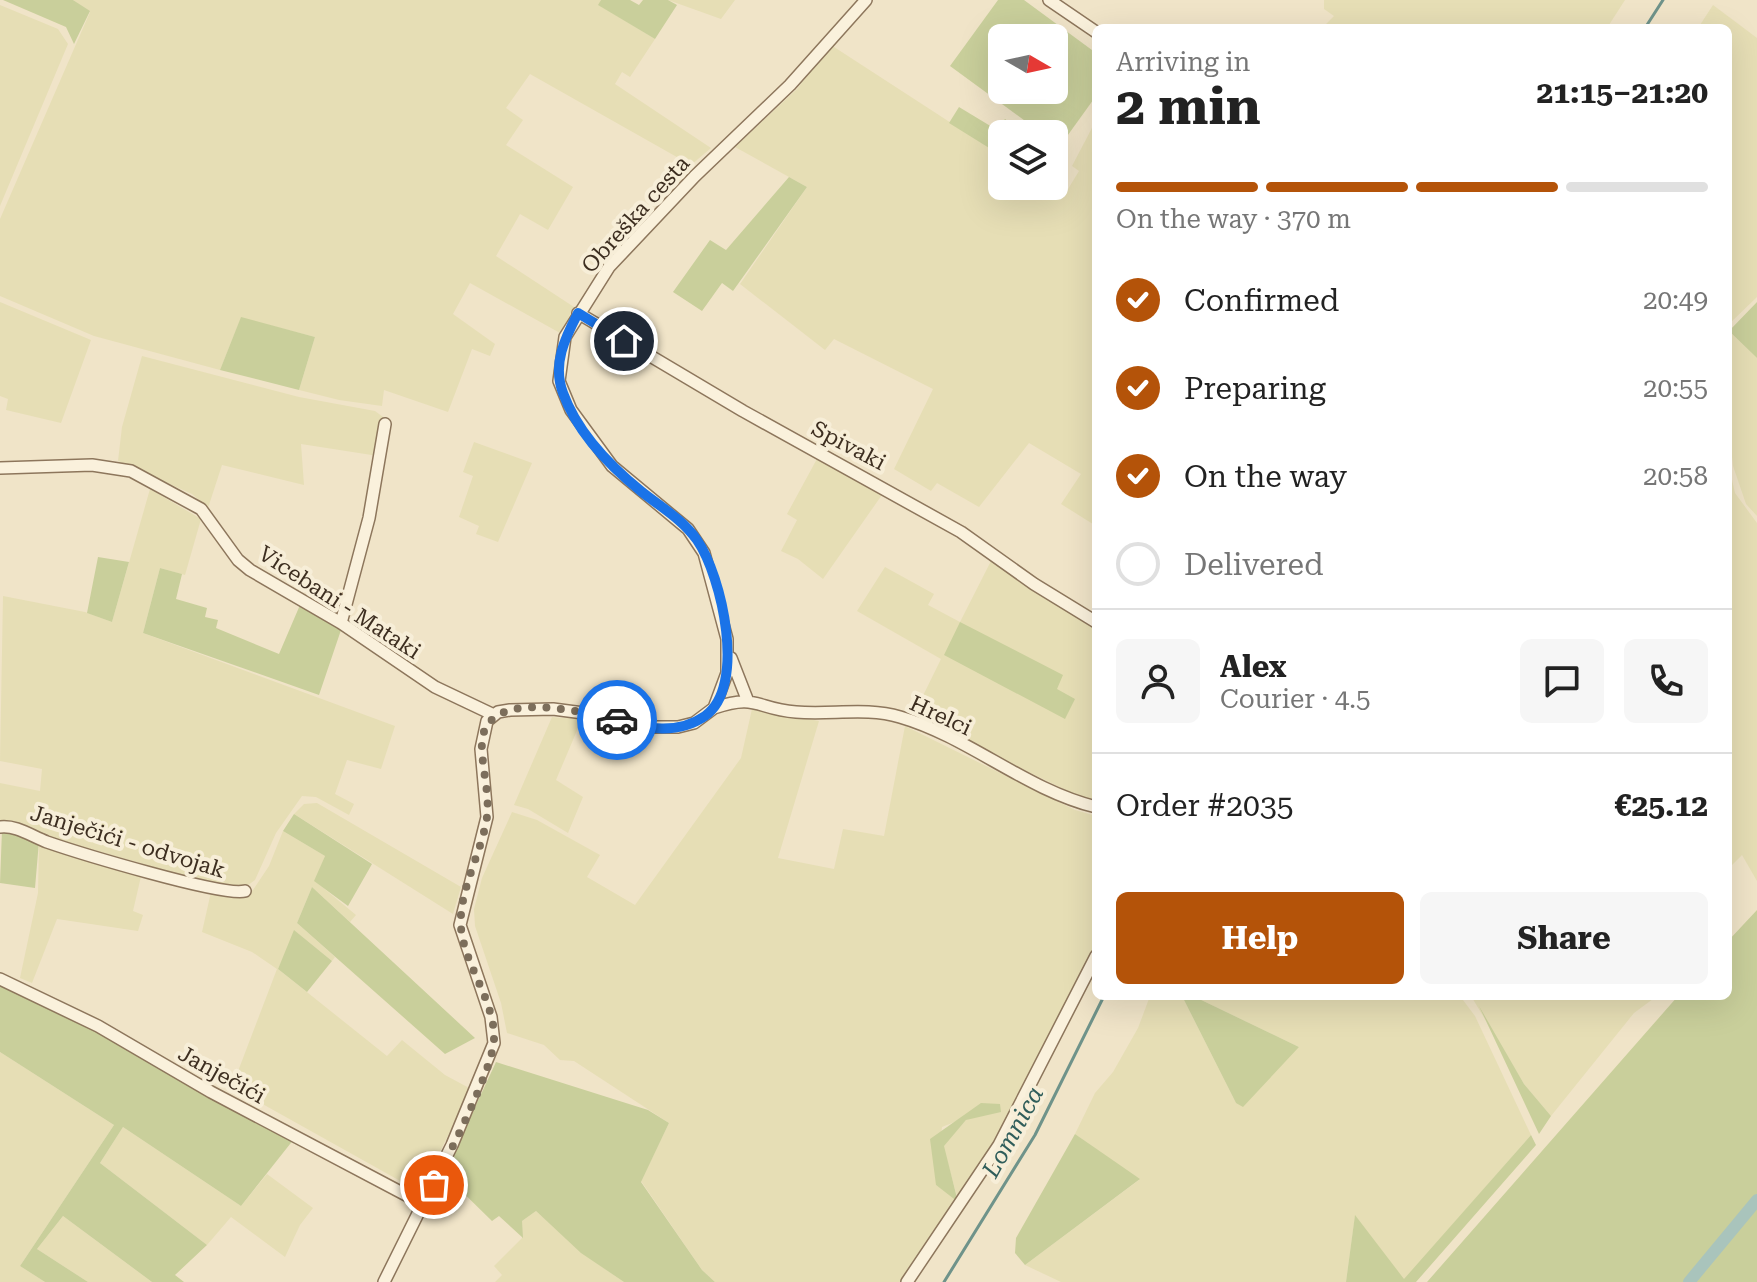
<!DOCTYPE html>
<meta charset="utf-8">
<style>
body{margin:0;font-family:"Roboto Serif",serif;background:#f6f6f6;color:#222;height:100vh;display:flex;flex-direction:column;font-size:30px;white-space:nowrap}
*{box-sizing:border-box;margin:0}
p{font-size:26px;color:#767676}
.icon{flex:none;width:44px;height:44px;fill:none;stroke:currentColor;stroke-width:2;stroke-linecap:round;stroke-linejoin:round}
.map{position:relative;flex:1;overflow:hidden}
.panel{position:absolute;left:1092px;top:24px;width:640px;height:976px;display:flex;flex-direction:column;background:#fff;border-radius:12px;box-shadow:0 8px 32px #0002}
.panel>*{flex:none}
.needle{width:52px;rotate:99deg}
.fabs{position:absolute;left:988px;top:24px;display:grid;gap:16px}
.fabs a{display:grid;place-items:center;width:80px;height:80px;border-radius:12px;background:#fff;box-shadow:0 8px 32px #0002;font-size:40px}
.pin{position:absolute;display:grid;place-items:center;width:68px;height:68px;color:#fff;margin:-34px;border:4px solid #fff;border-radius:50%;box-shadow:0 2px 8px #0007}
.courier{position:absolute;display:grid;place-items:center;width:80px;height:80px;margin:-40px;border:6px solid #1a73e8;border-radius:50%;background:#fff;color:#222;box-shadow:0 2px 10px #0007}
.summary em{font-style:normal;font-weight:700}
.summary div{display:flex;flex-direction:column-reverse}
.summary{display:flex;align-items:center;justify-content:space-between;height:136px;padding:0 24px}
h1{font-size:52px;font-weight:700;line-height:60px}
.bar{display:grid;grid-template-columns:repeat(4,1fr);gap:12px 8px;align-content:center;height:96px;padding:0 24px}
.bar i{height:10px;border-radius:6px;background:#e0e0e0}
.bar .on{background:#b45309}
.bar p{grid-column:span 4}
.line{display:flex;align-items:center;gap:20px;padding:0 24px;border-top:2px solid #e0e0e0}
.line div{flex:1}
.round{display:grid;place-items:center;flex:none;width:84px;height:84px;border-radius:12px;background:#f6f6f6}
ol{padding:0 24px;list-style:none}
li{display:flex;align-items:center;gap:24px;height:88px}
li p{margin-inline-start:auto}
li .icon{padding:8px;border-radius:50%;background:#b45309;color:#fff;stroke-width:4}
li:last-child{color:#767676}
li i{width:44px;height:44px;border:4px solid #e0e0e0;border-radius:50%}
.button{display:flex;gap:16px;margin-top:auto;padding:16px 24px}
.button a{flex:1;height:92px;border-radius:12px;background:#b45309;color:#fff;font-size:32px;font-weight:700;line-height:92px;text-align:center}
.button a+a{background:#f6f6f6;color:#222}
.map>svg:first-child{display:block}
</style>
<div class="map">
<svg width="1757" height="1282" viewBox="0 0 1757 1282">
<rect width="100%" height="100%" fill="#f0e4c8"/>
<path fill="#e6deb5" fill-rule="evenodd" d="M73 0H601L599 5 655 39 630 77 622 72 615 84 711 148 691 165 530 74 506 108 523 120 506 145 573 187 548 230 520 214 496 256 574 307 560 333 470 283 453 314 495 344 490 356 472 349 448 412 384 390 382 406 339 400 299 390 315 337 241 318 220 370 94 336 0 296V219L90 12Z
M668 0H735L721 19Z
M1324 0H1625L1607 28H1322L1334 16 1324 9Z
M0 5 58 29 68 44 0 206Z
M1713 5 1757 38V297L1728 325V28H1698Z
M831 45 1002 156V186H1051L1065 194 1079 171 1072 166 1093 126 1096 128V526L1061 504 1081 474 1029 443 979 507 937 483 931 491 894 469 933 389 834 339 825 350 740 284 807 187 735 147 797 89Z
M0 302 91 340 61 423 6 410 8 399 0 396Z
M1729 331 1757 358V516L1746 504 1733 466 1728 420Z
M142 356 299 397 375 411 383 417 378 456 301 444 304 485 222 465 208 508 192 494 118 461 122 427Z
M474 442 532 463 498 542 476 534 479 526 459 517 473 476 463 472Z
M818 457 884 492 823 579 798 559 781 551 797 520 787 514Z
M1728 462 1735 493 1757 523V881L1742 855 1728 869Z
M150 489 201 519 185 575 160 568 143 633 395 726 381 769 347 760 335 794 354 804 349 815 316 797 302 796 276 833 255 880 244 888 213 884 0 823V783L40 791 42 769 0 761 3 596 85 612 112 622Z
M991 561 1096 629V801L1074 794 913 716 941 659 857 611 885 567 934 594 928 605 960 622Z
M587 707 556 780 583 797 568 833 528 809 514 805 552 717 563 718Z
M752 709 819 721 778 858 834 869 843 829 884 836 905 726 1075 810 1096 816V948L1013 1110 958 1202 901 1282H715L702 1270 641 1181 669 1123 574 1061 560 1060 544 1045 507 1033 501 1003 475 926 474 909 482 878 512 812 537 820 600 855 587 877 635 905 741 758ZM1000 1104 966 1120 943 1146 958 1200 936 1185 942 1127Z
M317 803 461 887 453 914 294 814 304 804Z
M283 831 325 856 315 881 356 915 350 922 312 887 297 923 335 957 332 961 295 931 278 969 387 1056 402 1040 445 1075 471 1089 420 1192 232 1087 277 969 252 952 202 932 211 892 245 894 253 890 269 866Z
M39 841 142 872 133 911 143 915 138 931 57 919 32 983 20 978 38 893Z
M1150 996H1182L1236 1103 1299 1047 1193 996H1460L1475 1016 1531 1135 1404 1280 1355 1216 1346 1282H1061L1025 1265 1139 1180 1075 1134 1095 1093 1113 1072 1138 1028Z
M1471 996H1657L1634 1013 1551 1116 1524 1084Z
M0 1052 114 1125 20 1266 45 1282H0Z
M123 1127 241 1206 267 1174 313 1208 300 1225 285 1257 231 1217 207 1245 100 1163Z
M536 1211 582 1253 624 1282H495L502 1275 494 1266 522 1238V1221Z
M63 1216 152 1282H88L37 1249Z"/>
<path fill="#c9cf9b" fill-rule="evenodd" d="M3 0H73L90 11 74 44 66 27Z
M601 0H630L639 5 643 0H668L677 5 655 39 598 5Z
M998 0H1024L1096 53V96L1060 146 1054 142V134H1043L950 66ZM1002 38H1054V90H1002Z
M959 107 997 130 1005 119 1026 134H1002V156L949 123Z
M789 177 807 187 733 291 722 283 702 311 673 292 710 240 726 250Z
M1757 302V358L1729 331Z
M241 317 315 337 299 390 220 370Z
M98 557 129 562 112 622 87 613Z
M160 568 182 574 176 599 207 608 205 617 218 620 216 628 279 654 300 605 341 630 319 695 143 633Z
M960 622 1063 675 1057 689 1075 699 1065 719 944 655Z
M294 814 372 864 348 906 314 881 325 856 283 831Z
M2 830 39 841 35 888 0 883Z
M312 887 475 1038 445 1054 297 923Z
M1757 910V1282H1427L1678 996H1728V941Z
M294 930 332 961 307 992 278 969Z
M0 984 58 1009 294 1139 241 1206 123 1127 100 1163 207 1245 175 1275 184 1282H152L63 1216 37 1249 88 1282H45L20 1266 114 1125 0 1052Z
M1182 996H1193L1299 1047 1243 1107 1236 1103Z
M1479 1006 1524 1084 1551 1116 1539 1134Z
M496 1062 648 1110 669 1123 641 1182 702 1270 715 1282H624L581 1253 536 1211 522 1221 523 1238 499 1216 492 1221 444 1174Z
M981 1103 1000 1104 1001 1112 966 1120 944 1146 958 1202 936 1185 930 1139Z
M1075 1134 1140 1179 1025 1265 1015 1253 1016 1238Z
M1531 1135 1536 1145 1416 1282H1346L1355 1215 1404 1279Z"/>
<g fill="none" stroke-linecap="round" stroke-linejoin="round">
<path stroke="#6f938a" stroke-width="3" d="M1645 28 1663 0
M944 1282 1035 1135 1104 996"/>
<path stroke="#a9c4bc" stroke-width="12" d="M1689 1282 1757 1200"/>
<defs>
<path id="minor" d="M1049 0 1096 32
M578 313 743 411 961 532 1034 584 1096 622
M0 468 92 465 131 471 201 509 238 560 250 570 341 623 435 687 494 715
M341 623 369 518 385 424
M731 658 747 699
M714 708C757 693 756 709 796 712 831 715 867 707 900 717 969 737 1026 790 1096 807
M0 827C17 825 31 836 47 842 76 852 223 897 245 891
M0 979 98 1026 211 1092 425 1205
M384 1282 452 1145 494 1043 491 1017 460 925 487 817 481 749 487 721 498 712 510 710 553 709 591 714 639 727H678L694 723 714 708 727 673V639L704 553 688 529 612 466 571 410 559 381 565 337 609 267 695 176 790 85 866 0
M907 1282 999 1145 1096 956"/>
</defs>
<use href="#minor" stroke="#8d765c" stroke-width="14"/>
<use href="#minor" stroke="#faf1dc" stroke-width="11"/>
</g>
<g fill="none" stroke-linecap="round" stroke-linejoin="round">
<path stroke="#7c6e5b" stroke-width="8" stroke-dasharray="0 14.4" d="M434 1185C449 1153 493 1070 494 1039 495 1003 468 970 462 935 455 899 479 859 486 823 491 798 483 775 482 750 477 685 579 711 617 720"/>
<path stroke="#1a73e8" stroke-width="10" d="M617 720C646 729 678 735 705 716 747 687 722 576 697 540 683 520 661 507 642 492 611 467 577 432 563 393 552 364 565 338 578 313L624 341"/>
</g>
<g text-anchor="middle" stroke-width="8" stroke-linejoin="round" paint-order="stroke">
<g font-size="22" fill="#3d2e20" stroke="#f7eed8">
<text transform="translate(635 214) rotate(-48)" y="8">Obreška cesta</text>
<text transform="translate(849 445) rotate(28)" y="8">Spivaki</text>
<text transform="translate(340 602) rotate(33)" y="8">Vicebani - Mataki</text>
<text transform="translate(941 715) rotate(25)" y="8">Hrelci</text>
<text transform="translate(128 841) rotate(17)" y="8">Janječići - odvojak</text>
<text transform="translate(222 1074) rotate(29)" y="8">Janječići</text>
</g>
<g font-size="24" font-style="italic" fill="#2f5d5a" stroke="#f7eed8">
<text transform="translate(1013 1132) rotate(-61)" y="8">Lomnica</text>
</g>
</g>
</svg>
<div class="fabs">
<a><svg class="needle" viewBox="-14 -14 28 28"><path d="M0-13l5 13h-10z" fill="#e53935"/><path d="M0 13l5-13h-10z" fill="#767676"/></svg></a>
<a><svg class="icon" aria-label="layers" viewBox="0 0 24 24"><path d="M12 4l9 5-9 5-9-5zM3 14l9 5 9-5"/></svg></a>
</div>
<div class="pin" style="left:434px;top:1185px;background:#ea580c"><svg class="icon" aria-label="bag" viewBox="0 0 24 24"><path d="M5 8h14l-1 12H6zM9 8a3 3 0 0 1 6 0"/></svg></div>
<div class="pin" style="left:624px;top:341px;background:#1f2937"><svg class="icon" aria-label="home" viewBox="0 0 24 24"><path d="M3 11l9-7 9 7M6 9v11h12V9"/></svg></div>
<div class="courier" style="left:617px;top:720px"><svg class="icon" aria-label="car" viewBox="0 0 24 24"><path d="M5 17H2v-5l4-1 3-4h7l3 4 3 1v5h-3M9 17h6M6 11h13"/><circle cx="7" cy="17" r="2"/><circle cx="17" cy="17" r="2"/></svg></div>
<section class="panel">
<div class="summary"><div><h1>2 min</h1><p>Arriving in</p></div><em>21:15–21:20</em></div>
<div class="bar"><i class="on"></i><i class="on"></i><i class="on"></i><i></i><p>On the way · 370 m</p></div>
<ol>
<li><svg class="icon" aria-label="check" viewBox="0 0 24 24"><path d="M5 12l5 5 9-10"/></svg>Confirmed<p>20:49</p></li>
<li><svg class="icon" aria-label="check" viewBox="0 0 24 24"><path d="M5 12l5 5 9-10"/></svg>Preparing<p>20:55</p></li>
<li><svg class="icon" aria-label="check" viewBox="0 0 24 24"><path d="M5 12l5 5 9-10"/></svg>On the way<p>20:58</p></li>
<li><i></i>Delivered</li>
</ol>
<div class="line" style="height:144px"><a class="round"><svg class="icon" aria-label="person" viewBox="0 0 24 24"><circle cx="12" cy="8" r="4"/><path d="M4 21q1-7 8-7t8 7"/></svg></a><div><b>Alex</b><p>Courier · 4.5</p></div><a class="round"><svg class="icon" aria-label="chat" viewBox="0 0 24 24"><path d="M4 5h16v11H9l-5 4z"/></svg></a><a class="round"><svg class="icon" aria-label="phone" viewBox="0 0 24 24"><path d="M5 4h4l2 5-3 2q2 4 5 5l2-3 5 2v4C11 20 4 13 5 4z"/></svg></a></div>
<div class="line" style="height:104px"><div>Order #2035</div><b>€25.12</b></div>
<div class="button"><a>Help</a><a>Share</a></div>
</section>
</div>
